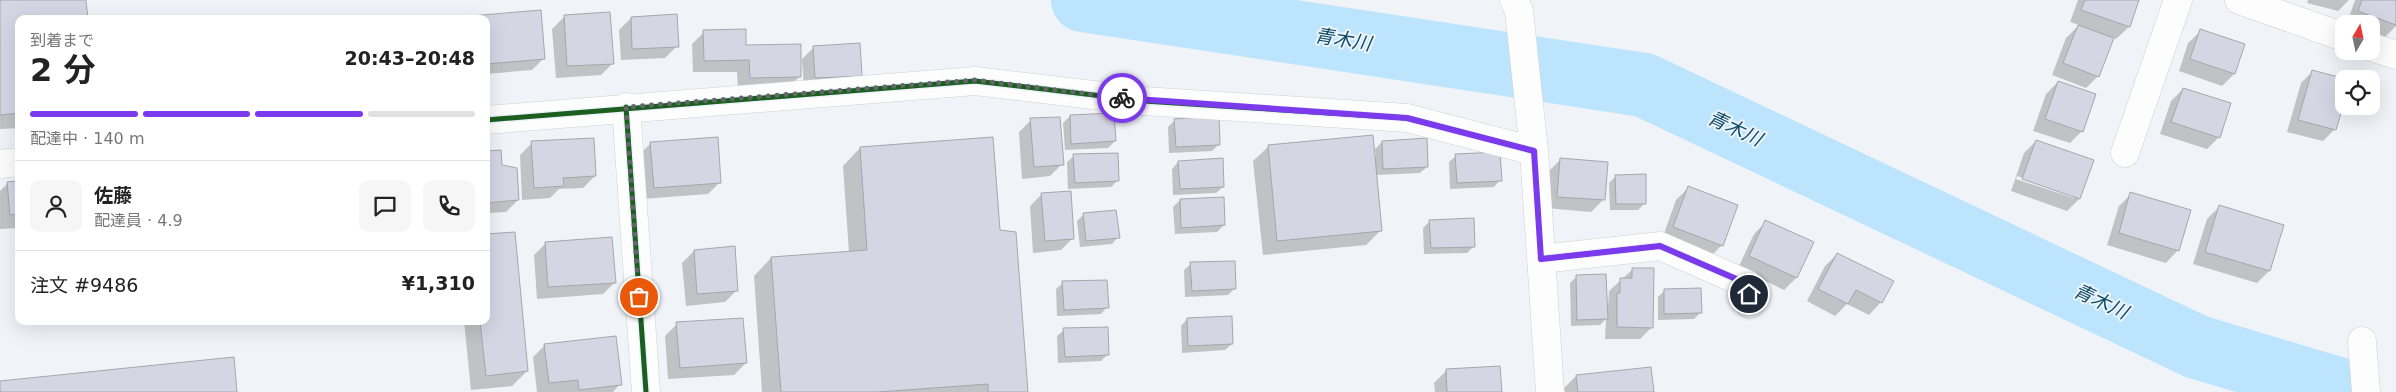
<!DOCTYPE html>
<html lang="ja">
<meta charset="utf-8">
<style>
body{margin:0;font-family:"DejaVu Sans","Noto Sans JP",sans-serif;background:#f6f6f6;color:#222;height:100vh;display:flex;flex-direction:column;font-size:19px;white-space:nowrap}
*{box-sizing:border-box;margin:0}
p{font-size:16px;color:#767676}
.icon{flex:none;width:28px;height:28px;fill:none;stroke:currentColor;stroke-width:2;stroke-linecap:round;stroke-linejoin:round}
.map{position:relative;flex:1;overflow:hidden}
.drawer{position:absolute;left:15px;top:15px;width:475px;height:310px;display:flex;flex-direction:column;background:#fff;border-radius:10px;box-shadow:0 5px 20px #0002}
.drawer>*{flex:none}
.needle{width:32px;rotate:9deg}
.tools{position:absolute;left:2335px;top:15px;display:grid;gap:10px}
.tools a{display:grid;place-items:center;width:45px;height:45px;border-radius:10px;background:#fff;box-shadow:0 5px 20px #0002;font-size:25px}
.pin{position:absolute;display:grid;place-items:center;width:42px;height:42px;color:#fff;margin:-21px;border:2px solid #fff;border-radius:50%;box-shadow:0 1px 5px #0007}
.courier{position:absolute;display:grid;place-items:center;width:50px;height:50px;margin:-25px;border:4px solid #7c3aed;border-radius:50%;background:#fff;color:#222;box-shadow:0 1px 6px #0007}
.headline em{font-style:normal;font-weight:700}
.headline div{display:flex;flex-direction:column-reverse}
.headline{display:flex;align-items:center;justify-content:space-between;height:85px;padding:0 15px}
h1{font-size:32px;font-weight:700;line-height:38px}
.bar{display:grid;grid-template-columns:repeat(4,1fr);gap:8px 5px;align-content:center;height:60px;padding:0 15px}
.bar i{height:6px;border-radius:4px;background:#e0e0e0}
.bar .active{background:#7c3aed}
.bar p{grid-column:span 4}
.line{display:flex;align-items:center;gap:12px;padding:0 15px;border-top:1px solid #e0e0e0}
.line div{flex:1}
.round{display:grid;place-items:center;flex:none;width:52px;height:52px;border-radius:10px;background:#f6f6f6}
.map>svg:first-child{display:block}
</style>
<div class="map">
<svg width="2396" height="392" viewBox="0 0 2396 392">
<rect width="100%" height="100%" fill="#f0f3f8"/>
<path fill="#0003" fill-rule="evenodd" d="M0 0H85L19 19V128L0 129Z
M2078 0H2137L2129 27 2116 39 2113 37 2098 76 2086 88 2052 75 2066 38 2079 25 2070 22Z
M2308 0H2349L2338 11 2307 3Z
M2355 0H2396V26L2385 37 2371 32V24L2347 23Z
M540 11 544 58 532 70 486 74V19H457Z
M564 17 613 63 601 75 556 78 552 29Z
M631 18 677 46 665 58 621 60 619 30Z
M2201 31 2234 74 2222 86 2179 71 2188 43Z
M704 32 745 46 800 76 788 88 738 89 737 72H693L692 44Z
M814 47 860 75 848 87 804 89 802 59Z
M2313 71 2335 129 2323 141 2287 132 2301 83Z
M2058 82 2082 131 2070 143 2033 131 2046 94Z
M2183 89 2219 137 2207 149 2160 134 2171 101Z
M1070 116 1115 141 1108 148 1065 150 1063 123Z
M1031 120 1062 164 1050 176 1022 179 1019 132Z
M1175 120 1219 144 1212 151 1169 153 1168 127Z
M992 139 998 231 1026 392H762L754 276 771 258 849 253 843 166 860 148Z
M2036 141 2079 199 2067 211 2011 191 2024 153ZM2017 176 2074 196V198L2016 179Z
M1382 142 1427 167 1420 173 1375 175 1381 230 1366 245 1263 255 1253 161 1269 146 1374 156 1376 155 1375 149Z
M532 143 595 176 583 188 559 189 550 198 522 200 520 155Z
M651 143 720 182 708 194 642 199 639 155Z
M486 152 501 166 518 200 506 212 486 213Z
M1074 156 1118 180 1111 187 1068 189 1067 162Z
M1456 156 1500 180 1494 187 1450 189 1449 162Z
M1561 159 1606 163 1603 200 1591 212 1546 208 1549 171Z
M1178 162 1223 187 1216 193 1173 195 1172 169Z
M1616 176 1645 203 1638 210H1610L1609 183Z
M19 182V228L0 229V191L8 183Z
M1688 188 1722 245 1710 257 1662 239 1676 200Z
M1042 194 1073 238 1061 250 1033 253 1030 206Z
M2131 194 2178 250 2166 263 2107 245 2119 206Z
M1180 200 1224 225 1217 232 1175 234 1173 207Z
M2219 207 2283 226 2269 271 2257 283 2193 264 2207 219Z
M1083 215 1118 237 1112 244 1080 247 1077 221Z
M1430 221 1474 246 1467 253 1424 254 1423 228Z
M1766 222 1812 243 1796 278 1784 290 1738 268 1754 234Z
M546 243 615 282 603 294 537 299 534 255Z
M694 251 737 290 725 302 686 306 682 263Z
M1837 254 1881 302 1869 315 1847 304 1835 316 1807 301 1825 266Z
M1191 264 1235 288 1228 295 1185 297 1184 270Z
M1633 269 1652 327 1640 339H1605L1606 319 1600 325 1571 326 1570 283 1577 276 1608 307 1609 291Z
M1063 283 1107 307 1101 314 1057 316 1056 289Z
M1664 291 1701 312 1694 319 1658 320V297Z
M1187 319 1232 344 1225 350 1182 353 1181 326Z
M464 321H486L527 371 512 386 471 390Z
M677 324 746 363 734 375 668 379 665 336Z
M1064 330 1108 354 1101 361 1058 363 1057 336Z
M545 345 620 384 613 392H537L533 357Z
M1446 371 1500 392H1435L1434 383Z
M1576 376 1652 392H1565L1564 388Z"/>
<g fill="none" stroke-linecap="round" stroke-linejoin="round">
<path stroke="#bce5fd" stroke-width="64" d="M1083 0 1644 85 2197 347 2348 392"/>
</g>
<path fill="#d6d5e4" stroke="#a6a7ab" d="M0 0H86L88 19H19V113L0 115Z
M2085 0H2139L2130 27 2081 10Z
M2362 0H2396V25L2358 11Z
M541 10 545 59 486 64V19L447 18Z
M610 12 614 64 567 66 564 15Z
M677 14 679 47 632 49 631 17Z
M2078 25 2114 38 2099 77 2063 63Z
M746 29V45L801 44V77L750 78 749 60 704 61 703 30Z
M2200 29 2245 44 2235 74 2190 59Z
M860 43 862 76 815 78 813 46Z
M2312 70 2346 79H2344V103L2336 130 2298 120Z
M2058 81 2096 94 2083 132 2045 119Z
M2183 88 2231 103 2220 138 2171 122Z
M1114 113 1116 141 1071 144 1070 115Z
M1219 116 1220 145 1176 147 1174 119Z
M1060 117 1064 165 1034 167 1030 118Z
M1373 135 1382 231 1277 241 1268 145Z
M718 137 721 183 654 188 650 142Z
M993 137 1000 230 1016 232 1028 392H988V384L878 392H781L771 257 867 250 860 147Z
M594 138 596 176 563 178 564 186 534 188 531 141Z
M1427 138 1428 167 1383 169 1382 141Z
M2036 140 2094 160 2080 199 2022 179Z
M501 150 502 165 517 168 519 200 486 203V151Z
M1500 152 1502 181 1457 183 1455 154Z
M1118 153 1119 181 1075 183 1073 154Z
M1223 158 1224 187 1180 189 1178 161Z
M1560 158 1608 162 1605 200 1557 197Z
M1646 174V204H1616L1615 175Z
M19 181V214L10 215 7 182Z
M1688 186 1738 205 1723 246 1673 227Z
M1071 191 1074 239 1045 241 1041 193Z
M2130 192 2191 210 2179 251 2119 233Z
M1224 197 1225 225 1181 228 1180 199Z
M2219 205 2284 225 2270 271 2205 252Z
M1116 210 1120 238 1086 241 1083 213Z
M1474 218 1475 247 1431 248 1429 220Z
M1765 220 1814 242 1797 278 1749 256Z
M515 232 528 371 486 376 480 321H486V234Z
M612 237 616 283 548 287 545 242Z
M735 246 738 291 697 294 694 250Z
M1837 253 1894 281 1882 303 1856 290 1848 304 1818 289Z
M1235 261 1236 289 1192 291 1190 262Z
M1632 268H1654L1653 328 1617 327V293H1620V278H1632Z
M1606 274 1608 319 1577 320 1576 275Z
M1107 280 1109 308 1064 310 1062 281Z
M1701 288 1702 313 1664 314V289Z
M1232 316 1233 344 1188 346 1187 318Z
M743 318 747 363 680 368 676 322Z
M1108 327 1109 355 1065 357 1063 328Z
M616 336 622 385 579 390 578 380 549 383 544 344Z
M234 357 237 392H0V381Z
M1500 366 1502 392H1447L1446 369Z
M1651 367 1654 392H1578L1576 375Z"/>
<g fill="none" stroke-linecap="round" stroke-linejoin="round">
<defs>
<path id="minor" d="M1514 0 1519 11 1534 151 1550 392
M2239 0 2344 37
M2371 47 2396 55
M626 107 646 392
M486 120 975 81 1144 101 1407 118 1534 151
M2125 153 2178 0
M0 164 19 162
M1541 259 1660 246 1747 284 1750 304
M2362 341 2366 392"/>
</defs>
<use href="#minor" stroke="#ced1d4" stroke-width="29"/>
<use href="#minor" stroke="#fdfdfe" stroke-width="28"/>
<defs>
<path id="cycleway" d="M626 107 646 392
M486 120 975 81 1144 101 1407 118 1534 151
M1541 259 1660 246 1747 284 1750 304"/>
</defs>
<use href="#cycleway" stroke="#ecf3fb" stroke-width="8"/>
<use href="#cycleway" stroke="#1b5e20" stroke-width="5"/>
</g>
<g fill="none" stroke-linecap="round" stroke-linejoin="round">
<path stroke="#64666a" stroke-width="5" stroke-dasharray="0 9" d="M639 297 626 107 975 80 1122 98"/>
<path stroke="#7c3aed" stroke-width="6" d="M1122 98 1407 118 1534 151 1541 259 1660 246 1748 284 1749 294"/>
</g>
<g text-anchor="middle" stroke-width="4" stroke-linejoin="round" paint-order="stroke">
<g font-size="19" font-style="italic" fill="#104c66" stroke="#ecf3fb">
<text transform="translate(1343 39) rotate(9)" y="7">青木川</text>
<text transform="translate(1735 128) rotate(25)" y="7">青木川</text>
<text transform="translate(2101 301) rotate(25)" y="7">青木川</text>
</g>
</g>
</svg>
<div class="tools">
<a><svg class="needle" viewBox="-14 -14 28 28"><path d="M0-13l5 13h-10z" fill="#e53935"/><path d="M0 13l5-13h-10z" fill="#767676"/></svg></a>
<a><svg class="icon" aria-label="locate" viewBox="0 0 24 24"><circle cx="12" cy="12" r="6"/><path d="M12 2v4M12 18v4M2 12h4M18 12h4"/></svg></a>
</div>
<div class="pin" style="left:639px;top:297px;background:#ea580c"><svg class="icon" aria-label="bag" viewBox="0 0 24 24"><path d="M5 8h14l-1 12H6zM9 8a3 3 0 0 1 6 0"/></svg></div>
<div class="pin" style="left:1749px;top:294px;background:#1f2937"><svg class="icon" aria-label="home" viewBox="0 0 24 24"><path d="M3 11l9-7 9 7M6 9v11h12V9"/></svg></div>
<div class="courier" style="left:1122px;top:98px"><svg class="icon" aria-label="bike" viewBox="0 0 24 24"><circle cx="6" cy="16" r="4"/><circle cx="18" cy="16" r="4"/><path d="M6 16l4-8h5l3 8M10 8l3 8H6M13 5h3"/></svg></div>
<section class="drawer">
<div class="headline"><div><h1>2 分</h1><p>到着まで</p></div><em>20:43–20:48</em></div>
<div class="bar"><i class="active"></i><i class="active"></i><i class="active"></i><i></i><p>配達中 · 140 m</p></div>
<div class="line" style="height:90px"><a class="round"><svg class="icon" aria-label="person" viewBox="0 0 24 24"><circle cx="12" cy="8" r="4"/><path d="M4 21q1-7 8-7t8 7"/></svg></a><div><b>佐藤</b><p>配達員 · 4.9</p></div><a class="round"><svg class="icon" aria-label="chat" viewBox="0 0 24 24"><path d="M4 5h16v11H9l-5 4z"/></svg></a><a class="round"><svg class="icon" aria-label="phone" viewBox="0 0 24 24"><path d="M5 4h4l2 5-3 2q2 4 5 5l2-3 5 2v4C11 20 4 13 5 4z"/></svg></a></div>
<div class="line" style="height:65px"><div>注文 #9486</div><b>¥1,310</b></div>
</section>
</div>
